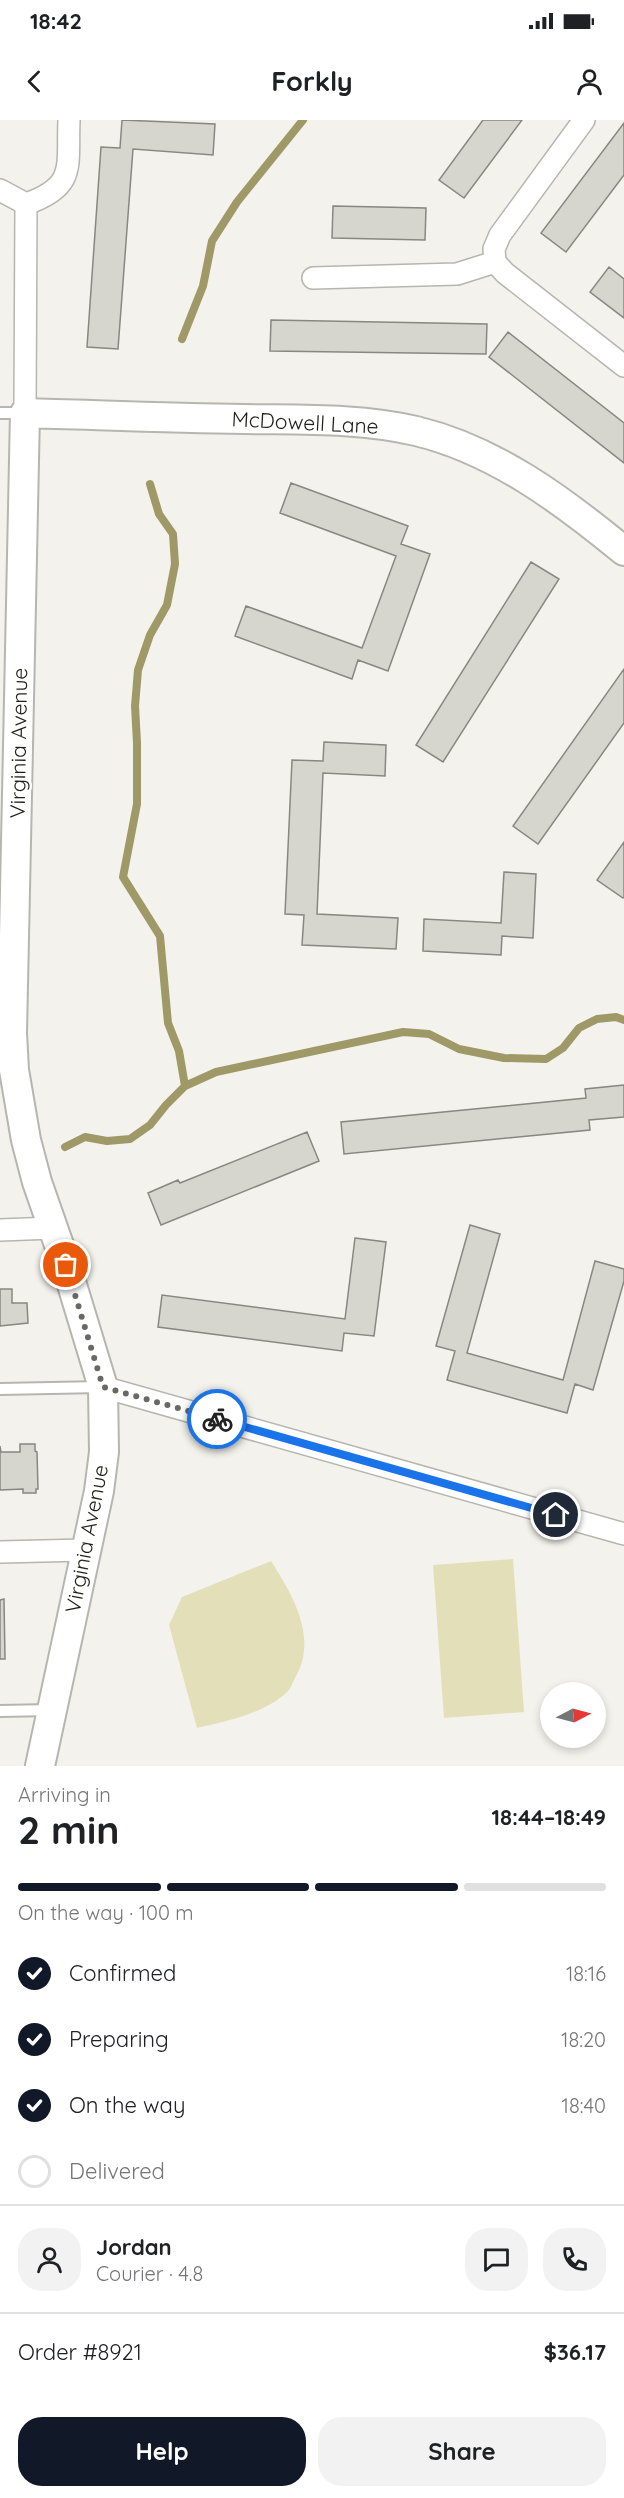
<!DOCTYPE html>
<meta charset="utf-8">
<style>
body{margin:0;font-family:Quicksand,sans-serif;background:#f2f2f2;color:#202124;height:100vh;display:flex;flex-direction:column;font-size:22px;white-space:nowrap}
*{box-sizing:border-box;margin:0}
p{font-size:20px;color:#757577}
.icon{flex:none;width:33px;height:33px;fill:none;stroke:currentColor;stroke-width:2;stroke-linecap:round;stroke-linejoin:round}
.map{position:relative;height:1646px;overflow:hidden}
.side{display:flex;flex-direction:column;background:#fff;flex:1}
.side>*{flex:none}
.needle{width:39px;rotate:84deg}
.tools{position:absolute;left:540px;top:1562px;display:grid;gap:12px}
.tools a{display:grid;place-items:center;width:66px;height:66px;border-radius:50%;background:#fff;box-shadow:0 3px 9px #0003;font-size:30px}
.pin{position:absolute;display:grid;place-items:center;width:51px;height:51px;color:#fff;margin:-26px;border:3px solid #fff;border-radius:50%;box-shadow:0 2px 6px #0007}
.courier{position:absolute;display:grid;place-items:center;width:60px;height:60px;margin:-30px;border:4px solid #1a73e8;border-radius:50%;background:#fff;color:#222;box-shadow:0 2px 8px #0007}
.headline em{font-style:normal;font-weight:700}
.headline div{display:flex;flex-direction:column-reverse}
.headline{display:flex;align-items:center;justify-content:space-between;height:102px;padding:0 18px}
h1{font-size:39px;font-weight:700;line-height:45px}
.bar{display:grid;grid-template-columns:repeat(4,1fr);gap:9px 6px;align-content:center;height:72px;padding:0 18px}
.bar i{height:8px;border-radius:4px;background:#e0e0e0}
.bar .active{background:#111827}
.bar p{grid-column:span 4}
.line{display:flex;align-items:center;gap:15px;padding:0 18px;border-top:2px solid #e0e0e0}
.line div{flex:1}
.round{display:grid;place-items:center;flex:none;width:63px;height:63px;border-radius:24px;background:#f2f2f2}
ol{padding:0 18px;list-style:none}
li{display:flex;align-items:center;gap:18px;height:66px}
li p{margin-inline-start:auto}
li .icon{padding:6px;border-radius:50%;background:#111827;color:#fff;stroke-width:4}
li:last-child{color:#757577}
li i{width:33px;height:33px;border:3px solid #e0e0e0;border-radius:50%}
.cta{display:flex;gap:12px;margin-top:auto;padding:12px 18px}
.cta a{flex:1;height:69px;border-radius:24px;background:#111827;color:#fff;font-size:24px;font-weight:700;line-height:69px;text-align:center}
.cta a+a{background:#f2f2f2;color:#202124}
.status{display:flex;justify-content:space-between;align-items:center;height:42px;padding:0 30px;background:#fff;direction:ltr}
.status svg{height:16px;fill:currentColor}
header{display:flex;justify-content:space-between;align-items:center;height:78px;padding:0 18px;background:#fff;font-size:27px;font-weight:700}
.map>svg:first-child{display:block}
</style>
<div class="status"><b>18:42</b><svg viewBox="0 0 49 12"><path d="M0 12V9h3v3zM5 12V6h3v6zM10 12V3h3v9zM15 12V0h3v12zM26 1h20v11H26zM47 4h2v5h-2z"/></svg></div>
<header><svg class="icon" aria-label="back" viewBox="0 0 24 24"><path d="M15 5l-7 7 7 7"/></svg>Forkly<svg class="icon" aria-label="person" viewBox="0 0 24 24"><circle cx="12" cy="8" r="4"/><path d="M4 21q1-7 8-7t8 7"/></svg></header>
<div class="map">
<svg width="624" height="1646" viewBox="0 0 624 1646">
<rect width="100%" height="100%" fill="#f3f2ec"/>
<path fill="#e3e0b9" d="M513 1439 524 1592 444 1598 433 1445Z
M271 1441C292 1474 318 1517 296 1556 293 1561 291 1569 287 1572 264 1594 226 1601 197 1608L169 1505 182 1477Z"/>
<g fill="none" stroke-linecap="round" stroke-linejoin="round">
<path stroke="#9f9967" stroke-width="8" d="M182 219 203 166 212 121 237 82 303 0
M150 364 159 394 173 414 175 444 167 485 150 515 138 550 135 586 137 623V684L123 757 160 816 168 903 179 931 185 966
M65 1027 85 1017 107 1021 130 1019 150 1005 166 985 185 966 216 952 403 912 429 914 459 929 504 938 546 939 563 928 579 908 597 899 616 897 624 900"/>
</g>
<path fill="#d6d6cf" stroke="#888882" stroke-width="1.5" d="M122 0 215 4 213 35 133 29 118 229 87 227 101 27 120 28Z
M483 0H522L464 78 439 60Z
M624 3V55L566 132 541 113Z
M333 86 426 88 425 120 332 118Z
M609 147 624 159V198L590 172Z
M271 200 487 204 486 234 270 231Z
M508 212 624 303V343L489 237Z
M291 363 408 406 401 424 430 434 388 551 358 540 352 559 235 516 246 486 362 528 396 436 280 393Z
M531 442 559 459 443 642 416 625Z
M624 549V603L538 724 513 706Z
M324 622 386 625 385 656 323 653 317 794 398 798 396 829 302 825 304 795 285 794 292 640 323 641Z
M624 722V777L623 778 597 760Z
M504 752 536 754 533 818 502 816 501 835 423 831 424 799 501 803Z
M624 965V997L589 1000 590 1010 344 1034 341 1002 586 978 585 969Z
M307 1012 319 1041 161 1105 148 1073 178 1060 180 1063Z
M470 1105 500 1114 467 1233 563 1260 595 1141 624 1149V1161L593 1270 575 1264 567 1293 447 1260 455 1231 436 1226Z
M355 1118 386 1122 374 1216 344 1213 342 1231 158 1207 162 1175 345 1199Z
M0 1169H12V1183H27L28 1203 0 1206Z
M20 1324H35V1331L37 1332 38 1369H36V1373H23V1369L0 1370V1326L1 1332H20Z
M4 1479 5 1539H0V1480Z"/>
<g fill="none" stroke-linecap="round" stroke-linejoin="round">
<defs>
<path id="lane" d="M0 293H24
M0 1269 102 1267
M0 1591 51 1590"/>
<path id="street" d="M0 70 26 84
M495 142 494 129 500 115 584 0
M313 158 457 154 495 142 505 153 624 246
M25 293 26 84C77 66 67 47 69 0
M0 1110 53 1108
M103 1267 624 1414
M0 1432 85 1430"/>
<path id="secondary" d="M40 1646 99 1371 104 1332 103 1267 66 1145 37 1062 26 1020 14 950 12 913 25 293C98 295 171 298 244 299 301 300 360 298 416 311 495 330 562 380 624 431"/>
</defs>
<use href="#lane" stroke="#b6b6b0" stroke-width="14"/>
<use href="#street" stroke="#b6b6b0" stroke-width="24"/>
<use href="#secondary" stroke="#b6b6b0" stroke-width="32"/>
<use href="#lane" stroke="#fff" stroke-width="10"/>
<use href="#street" stroke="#fff" stroke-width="21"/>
<use href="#secondary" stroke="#fff" stroke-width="28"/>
</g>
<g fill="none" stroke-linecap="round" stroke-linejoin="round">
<path stroke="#696865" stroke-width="6" stroke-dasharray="0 10.8" d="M66 1145 103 1267 217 1299"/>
<path stroke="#1a73e8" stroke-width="8" d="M217 1299 556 1395"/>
</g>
<g text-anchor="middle" stroke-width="5" stroke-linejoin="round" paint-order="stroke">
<g font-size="21" fill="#1f1e1c" stroke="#fffffe">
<text transform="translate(305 303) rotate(3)" y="7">McDowell Lane</text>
<text transform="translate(19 623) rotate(-89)" y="7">Virginia Avenue</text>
<text transform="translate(87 1419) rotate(-79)" y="7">Virginia Avenue</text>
</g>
</g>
</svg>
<div class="tools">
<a><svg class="needle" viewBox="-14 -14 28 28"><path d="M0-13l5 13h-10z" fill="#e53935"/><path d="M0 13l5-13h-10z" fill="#757577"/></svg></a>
</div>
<div class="pin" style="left:66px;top:1145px;background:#ea580c"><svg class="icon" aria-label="bag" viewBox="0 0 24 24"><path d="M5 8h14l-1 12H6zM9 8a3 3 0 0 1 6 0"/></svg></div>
<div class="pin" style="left:556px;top:1395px;background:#1f2937"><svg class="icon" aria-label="home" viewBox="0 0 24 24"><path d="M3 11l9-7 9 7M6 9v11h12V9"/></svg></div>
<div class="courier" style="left:217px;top:1299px"><svg class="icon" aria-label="bike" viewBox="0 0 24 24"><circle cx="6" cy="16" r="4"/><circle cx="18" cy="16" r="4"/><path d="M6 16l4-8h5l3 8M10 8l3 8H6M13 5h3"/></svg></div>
</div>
<section class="side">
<div class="headline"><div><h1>2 min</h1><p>Arriving in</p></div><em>18:44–18:49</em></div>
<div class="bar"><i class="active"></i><i class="active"></i><i class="active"></i><i></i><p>On the way · 100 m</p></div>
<ol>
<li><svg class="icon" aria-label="check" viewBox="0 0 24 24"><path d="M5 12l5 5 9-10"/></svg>Confirmed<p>18:16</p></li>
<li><svg class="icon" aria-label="check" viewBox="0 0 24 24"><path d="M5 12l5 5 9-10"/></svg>Preparing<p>18:20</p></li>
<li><svg class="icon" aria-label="check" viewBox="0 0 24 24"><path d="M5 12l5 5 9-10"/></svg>On the way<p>18:40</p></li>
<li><i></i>Delivered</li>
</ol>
<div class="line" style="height:108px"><a class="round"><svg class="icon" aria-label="person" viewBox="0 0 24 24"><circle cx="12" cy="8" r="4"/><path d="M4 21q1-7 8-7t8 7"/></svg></a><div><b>Jordan</b><p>Courier · 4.8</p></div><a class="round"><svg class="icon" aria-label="chat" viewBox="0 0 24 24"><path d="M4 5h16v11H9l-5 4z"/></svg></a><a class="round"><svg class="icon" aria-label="phone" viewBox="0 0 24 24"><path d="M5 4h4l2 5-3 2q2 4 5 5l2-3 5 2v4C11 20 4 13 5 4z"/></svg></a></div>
<div class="line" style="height:78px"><div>Order #8921</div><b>$36.17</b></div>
<div class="cta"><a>Help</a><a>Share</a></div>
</section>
